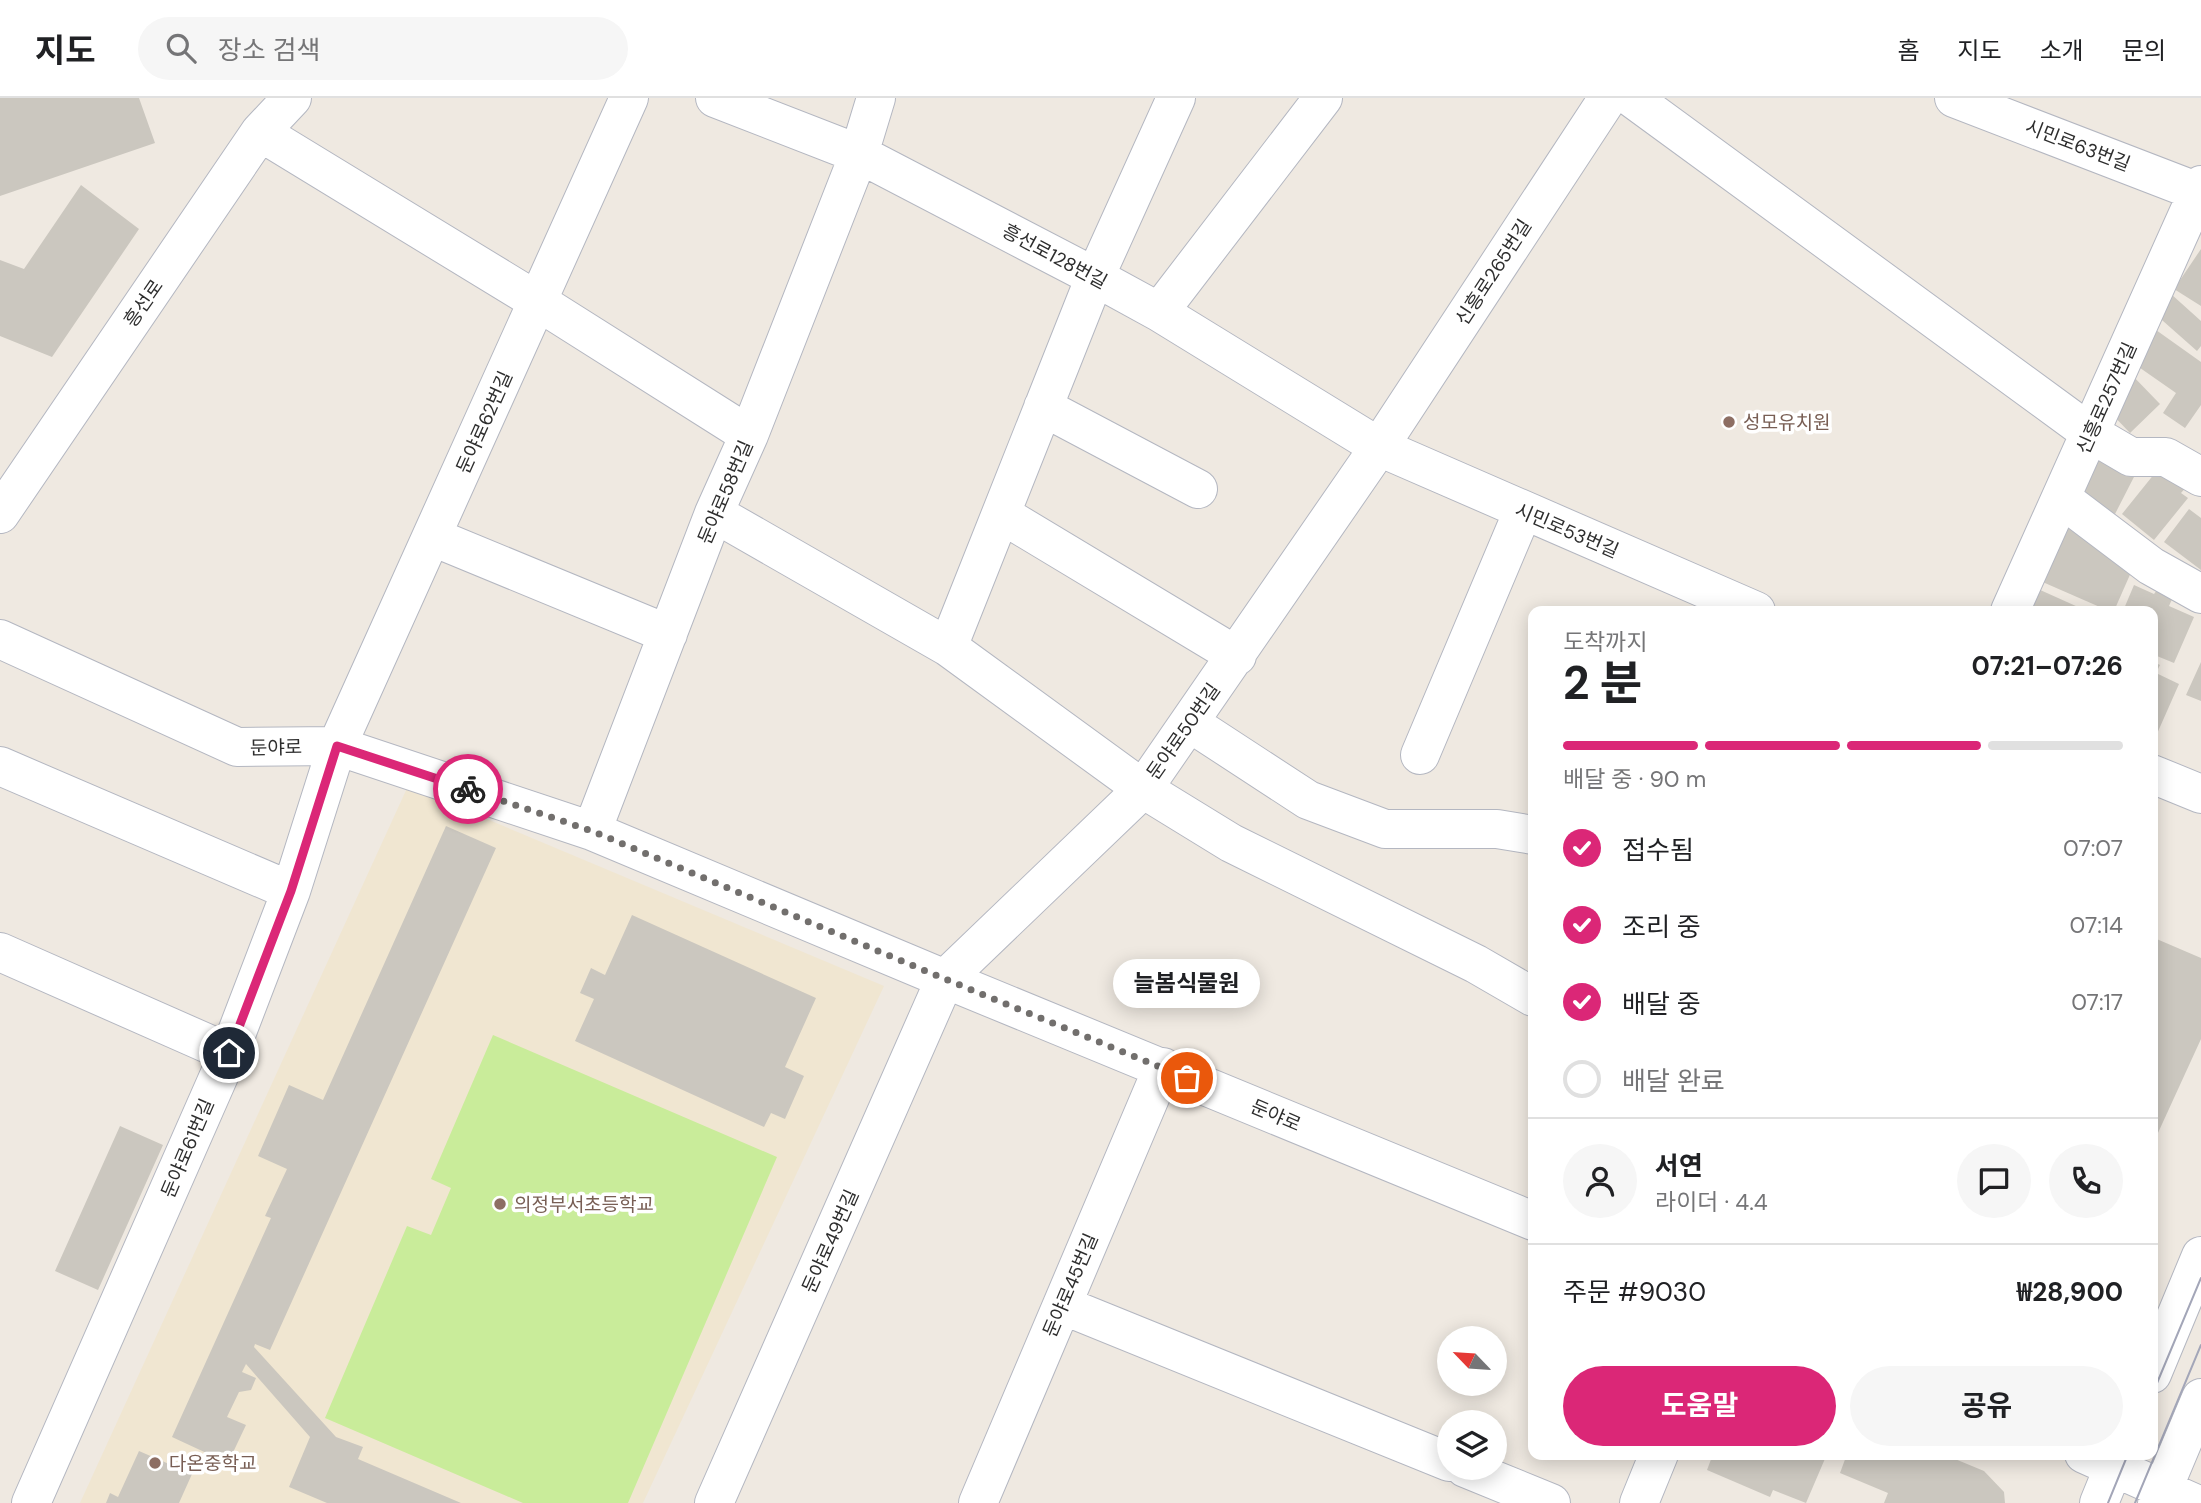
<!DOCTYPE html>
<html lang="ko">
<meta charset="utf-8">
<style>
body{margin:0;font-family:"DM Sans","Noto Sans KR",sans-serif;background:#f6f6f6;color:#202124;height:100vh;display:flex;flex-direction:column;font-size:26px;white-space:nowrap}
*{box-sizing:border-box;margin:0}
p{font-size:23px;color:#757577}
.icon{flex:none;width:38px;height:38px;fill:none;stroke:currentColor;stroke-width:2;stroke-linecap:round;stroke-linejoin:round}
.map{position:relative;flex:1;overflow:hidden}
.details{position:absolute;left:1528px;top:508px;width:630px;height:854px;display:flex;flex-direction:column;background:#fff;border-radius:14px;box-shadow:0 4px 18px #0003}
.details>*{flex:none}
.needle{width:46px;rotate:295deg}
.buttons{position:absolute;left:1437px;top:1228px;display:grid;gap:14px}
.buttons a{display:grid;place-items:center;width:70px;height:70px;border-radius:50%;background:#fff;box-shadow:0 4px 18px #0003;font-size:35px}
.pin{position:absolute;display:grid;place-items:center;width:60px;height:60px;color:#fff;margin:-30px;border:4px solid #fff;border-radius:50%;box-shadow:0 2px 7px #0007}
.courier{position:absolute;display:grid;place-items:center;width:70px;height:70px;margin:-35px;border:5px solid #db2777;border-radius:50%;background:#fff;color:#222;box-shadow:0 2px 9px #0007}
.bubble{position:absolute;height:49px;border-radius:24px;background:#fff;box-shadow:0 4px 18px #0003;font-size:23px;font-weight:700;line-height:49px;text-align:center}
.overview em{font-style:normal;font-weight:700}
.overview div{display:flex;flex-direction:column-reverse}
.overview{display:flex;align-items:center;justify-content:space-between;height:119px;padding:0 35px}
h1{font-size:46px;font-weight:700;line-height:52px}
.bar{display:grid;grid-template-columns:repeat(4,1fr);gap:10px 7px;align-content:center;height:84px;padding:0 35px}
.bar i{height:9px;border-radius:5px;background:#e0e0e0}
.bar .on{background:#db2777}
.bar p{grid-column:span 4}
.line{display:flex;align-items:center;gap:18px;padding:0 35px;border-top:2px solid #e0e0e0}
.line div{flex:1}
.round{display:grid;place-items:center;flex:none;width:74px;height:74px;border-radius:37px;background:#f6f6f6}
ol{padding:0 35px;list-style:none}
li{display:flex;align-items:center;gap:21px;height:77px}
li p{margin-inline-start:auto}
li .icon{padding:7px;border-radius:50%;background:#db2777;color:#fff;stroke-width:4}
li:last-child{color:#757577}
li i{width:38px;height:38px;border:4px solid #e0e0e0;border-radius:50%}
.button{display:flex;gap:14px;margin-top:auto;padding:14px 35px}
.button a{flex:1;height:80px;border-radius:42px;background:#db2777;color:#fff;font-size:28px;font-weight:700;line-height:80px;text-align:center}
.button a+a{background:#f6f6f6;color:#202124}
header{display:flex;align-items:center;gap:42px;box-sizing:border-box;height:98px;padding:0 35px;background:#fff;border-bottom:2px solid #e0e0e0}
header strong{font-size:33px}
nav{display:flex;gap:38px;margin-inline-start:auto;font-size:24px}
.search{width:490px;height:63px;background:#f6f6f6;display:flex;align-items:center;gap:18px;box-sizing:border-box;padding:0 24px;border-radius:38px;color:#757577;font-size:26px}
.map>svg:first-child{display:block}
</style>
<header>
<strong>지도</strong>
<div class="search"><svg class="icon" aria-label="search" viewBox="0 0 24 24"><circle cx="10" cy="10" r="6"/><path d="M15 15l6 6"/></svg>장소 검색</div>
<nav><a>홈</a><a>지도</a><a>소개</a><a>문의</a></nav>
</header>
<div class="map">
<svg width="2201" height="1405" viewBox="0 0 2201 1405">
<rect width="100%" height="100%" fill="#efe9e1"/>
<path fill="#f0e6d1" d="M408 688 884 888 643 1405H80Z"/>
<path fill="#c9ec9a" d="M493 937 777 1059 628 1405H523L325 1320 407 1128 431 1137 451 1090 431 1081Z"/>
<path fill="#cbc7bf" d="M0 0H139L155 45 0 98Z
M81 87 139 131 52 259 0 238V162L24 171Z
M2201 151V208L2174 191Z
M2171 196 2201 223V248L2197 253 2154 215Z
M2156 232 2201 264V307L2185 330 2163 315 2176 295 2133 265Z
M2129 274 2160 306 2130 335 2108 312Z
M2103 358 2136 375 2115 416 2088 402 2082 384 2084 370Z
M2163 365 2189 386 2181 395 2188 400 2154 442 2122 416Z
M2189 411 2201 420V472L2164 444Z
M2066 418 2136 463 2114 513H2109L2038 482Z
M2134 487 2154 496 2157 492 2173 499 2169 508 2194 519 2174 565 2152 556V513H2123Z
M2038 491 2087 513H2028Z
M2152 563 2160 567 2156 575 2179 586 2156 638 2152 636Z
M2201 564V603L2186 597Z
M446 728 496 750 270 1252 255 1246 254 1249 336 1339 363 1349 358 1361 461 1405H327L289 1389 310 1339 246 1266 242 1274 256 1280 251 1292 239 1294 227 1319 246 1327 228 1365 172 1339 271 1120 265 1118 287 1071 258 1058 289 987 323 1002Z
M632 817 816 900 785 969 804 978 785 1021 771 1015 764 1029 575 943 594 901 580 895 591 870 605 877Z
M2152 839 2201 860V941L2152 1048Z
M120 1028 163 1047 98 1192 55 1173Z
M139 1353 192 1376 179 1405H106L110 1395 118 1399Z
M1713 1356H1827L1806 1405 1773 1392 1770 1399 1707 1372Z
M1847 1356H1943L1984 1373 2004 1394 2005 1405H1884L1888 1395 1840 1375Z"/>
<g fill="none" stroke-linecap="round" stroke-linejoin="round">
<defs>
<path id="minor" d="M715 0 859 56 1095 179 1159 214 1379 349 1756 513
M1632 0 2090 335 2131 359H2166L2201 379
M1954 0 2201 95
M260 34 537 203 749 337
M1159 214 1323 0
M1043 309 1198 391
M2061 400 2151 468 2201 496
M714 415 948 549 1143 691 1231 745 1476 866 1533 899
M0 416 260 34 292 0
M1001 416 1237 558
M433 439 668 536
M2010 513 2201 87
M0 541 237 649 337 648 592 733 945 881 1533 1123
M948 549 1095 179 1176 0
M1190 625 1308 702 1385 731H1497L1533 737
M1420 657 1523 413
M0 668 291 793
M2152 676 2201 696
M592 733 714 415 749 337 859 56 876 0
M0 854 229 955
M1062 1207 1449 1364
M2152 1276 2201 1158
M2084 1356 2194 1405
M1465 1370 1551 1405
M31 1405 229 955 291 793 337 648 629 0
M714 1405 945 881 1143 691 1379 349 1608 0
M978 1405 1163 969
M1639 1405 1659 1356
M2099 1405 2119 1356
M2157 1405 2201 1300"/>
</defs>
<use href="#minor" stroke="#b4b7c1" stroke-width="40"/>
<use href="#minor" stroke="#fff" stroke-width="38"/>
<path stroke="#a3a6b8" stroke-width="2" d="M2152 1297 2201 1180
M2108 1405 2128 1356
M2135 1405 2201 1247"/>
</g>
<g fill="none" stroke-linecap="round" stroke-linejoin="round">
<path stroke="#726f6d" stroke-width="7" stroke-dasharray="0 12.6" d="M468 691 592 733 945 881 1187 980"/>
<path stroke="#db2777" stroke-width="9" d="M229 955 291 793 337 648 468 691"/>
</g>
<g fill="#8d6e63" stroke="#fff" stroke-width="2.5">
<circle cx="1729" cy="324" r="7"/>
<circle cx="500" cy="1106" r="7"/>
<circle cx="155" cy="1365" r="7"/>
</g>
<g text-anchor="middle" stroke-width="7" stroke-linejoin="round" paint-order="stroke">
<g font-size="19" fill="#2e2e2e" stroke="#fff">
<text transform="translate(2078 47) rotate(21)" y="7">시민로63번길</text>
<text transform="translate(1055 158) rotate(28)" y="7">흥선로128번길</text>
<text transform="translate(1493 174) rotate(-57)" y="7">신흥로265번길</text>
<text transform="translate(143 205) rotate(-55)" y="7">흥선로</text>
<text transform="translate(2106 300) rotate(-66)" y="7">신흥로257번길</text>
<text transform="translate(484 324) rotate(-66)" y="7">둔야로62번길</text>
<text transform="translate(725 394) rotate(-67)" y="7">둔야로58번길</text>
<text transform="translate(1567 432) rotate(23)" y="7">시민로53번길</text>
<text transform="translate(1183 633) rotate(-55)" y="7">둔야로50번길</text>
<text transform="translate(276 649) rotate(-1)" y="7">둔야로</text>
<text transform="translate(1276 1017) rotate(23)" y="7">둔야로</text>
<text transform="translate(187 1050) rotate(-67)" y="7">둔야로61번길</text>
<text transform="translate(830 1143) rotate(-66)" y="7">둔야로49번길</text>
<text transform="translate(1070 1187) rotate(-67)" y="7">둔야로45번길</text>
</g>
<g font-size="19" fill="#785e54" stroke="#fff" text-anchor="start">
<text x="1743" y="331">성모유치원</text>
<text x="514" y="1113">의정부서초등학교</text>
<text x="169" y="1372">다온중학교</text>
</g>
</g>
</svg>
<div class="buttons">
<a><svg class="needle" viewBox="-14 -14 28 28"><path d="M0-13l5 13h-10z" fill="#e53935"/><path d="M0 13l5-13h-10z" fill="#757577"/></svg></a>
<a><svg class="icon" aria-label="layers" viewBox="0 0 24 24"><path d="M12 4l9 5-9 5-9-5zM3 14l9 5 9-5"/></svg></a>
</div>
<div class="pin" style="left:1187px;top:980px;background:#ea580c"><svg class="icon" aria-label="bag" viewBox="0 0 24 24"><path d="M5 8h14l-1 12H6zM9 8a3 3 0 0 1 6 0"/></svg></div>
<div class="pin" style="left:229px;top:955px;background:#1f2937"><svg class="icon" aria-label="home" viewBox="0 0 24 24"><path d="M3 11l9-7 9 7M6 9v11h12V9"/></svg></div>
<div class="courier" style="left:468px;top:691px"><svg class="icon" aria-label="bike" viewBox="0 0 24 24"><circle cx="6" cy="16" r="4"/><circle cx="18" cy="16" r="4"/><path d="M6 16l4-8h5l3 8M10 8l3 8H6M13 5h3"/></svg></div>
<div class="bubble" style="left:1113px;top:861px;width:147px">늘봄식물원</div>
<section class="details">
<div class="overview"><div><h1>2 분</h1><p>도착까지</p></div><em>07:21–07:26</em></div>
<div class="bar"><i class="on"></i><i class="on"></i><i class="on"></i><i></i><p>배달 중 · 90 m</p></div>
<ol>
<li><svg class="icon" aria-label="check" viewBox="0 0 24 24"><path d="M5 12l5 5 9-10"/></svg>접수됨<p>07:07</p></li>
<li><svg class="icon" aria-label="check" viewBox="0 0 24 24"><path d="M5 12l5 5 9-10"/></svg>조리 중<p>07:14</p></li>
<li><svg class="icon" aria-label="check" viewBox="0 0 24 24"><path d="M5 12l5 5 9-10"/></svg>배달 중<p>07:17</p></li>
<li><i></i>배달 완료</li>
</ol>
<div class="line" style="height:126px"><a class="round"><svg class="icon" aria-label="person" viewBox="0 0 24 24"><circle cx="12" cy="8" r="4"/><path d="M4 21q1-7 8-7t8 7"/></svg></a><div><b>서연</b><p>라이더 · 4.4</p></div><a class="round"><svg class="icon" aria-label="chat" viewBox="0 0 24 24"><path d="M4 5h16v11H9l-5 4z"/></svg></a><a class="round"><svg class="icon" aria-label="phone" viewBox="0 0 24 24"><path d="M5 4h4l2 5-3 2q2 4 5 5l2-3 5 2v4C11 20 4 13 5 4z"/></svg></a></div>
<div class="line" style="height:91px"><div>주문 #9030</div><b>₩28,900</b></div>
<div class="button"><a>도움말</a><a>공유</a></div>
</section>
</div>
